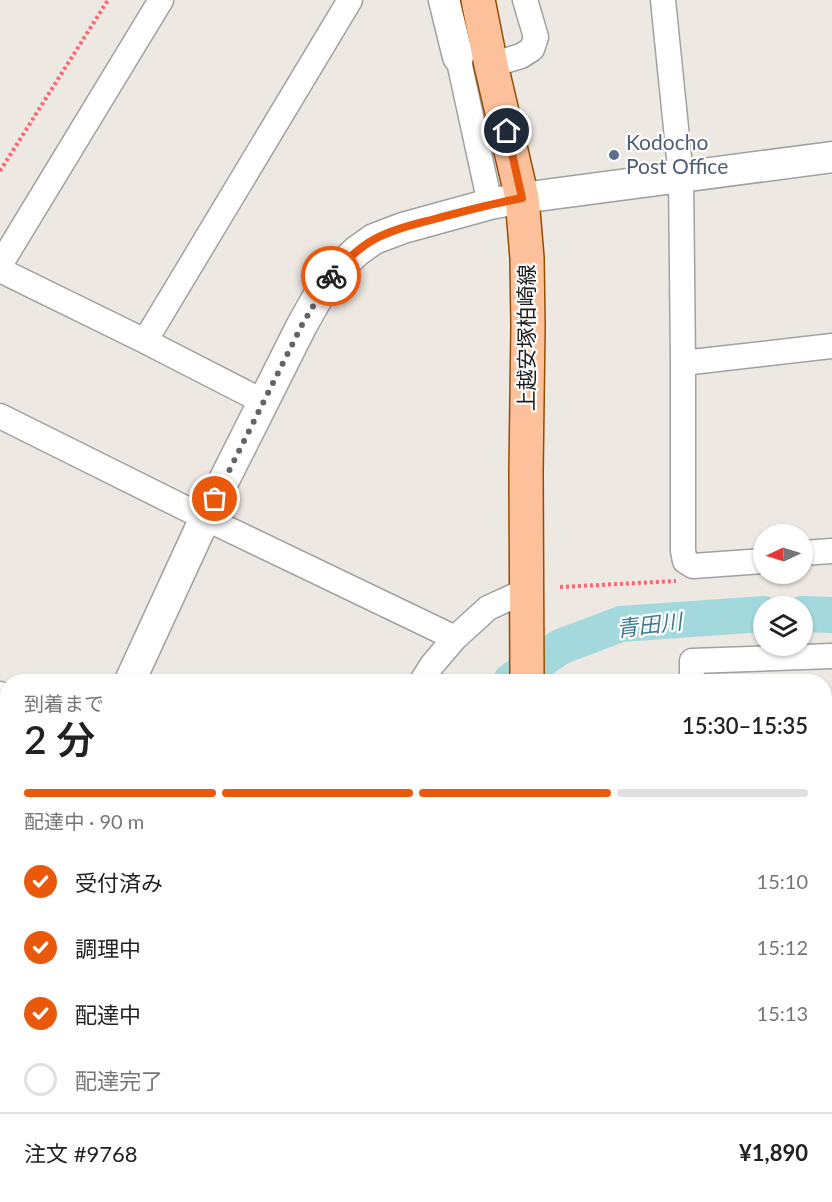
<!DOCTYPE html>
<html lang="ja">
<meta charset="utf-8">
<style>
body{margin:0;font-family:Lato,"Noto Sans JP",sans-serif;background:#f2f2f2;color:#222;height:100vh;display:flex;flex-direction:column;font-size:22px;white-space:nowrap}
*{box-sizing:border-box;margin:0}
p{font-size:20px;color:#767676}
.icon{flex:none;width:33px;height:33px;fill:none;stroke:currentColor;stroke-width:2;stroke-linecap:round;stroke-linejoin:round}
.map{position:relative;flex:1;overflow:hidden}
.drawer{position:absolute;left:0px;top:674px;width:832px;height:530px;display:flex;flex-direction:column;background:#fff;border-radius:24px 24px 0 0;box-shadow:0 2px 4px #0004}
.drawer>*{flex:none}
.needle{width:39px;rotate:266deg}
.fabs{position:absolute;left:753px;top:524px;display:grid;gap:12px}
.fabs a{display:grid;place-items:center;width:60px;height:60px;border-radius:50%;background:#fff;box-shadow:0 2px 4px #0004;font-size:30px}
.pin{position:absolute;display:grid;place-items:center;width:51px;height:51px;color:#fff;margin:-26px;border:3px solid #fff;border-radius:50%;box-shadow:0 2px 6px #0007}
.courier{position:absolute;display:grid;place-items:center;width:60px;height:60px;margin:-30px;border:4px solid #ea580c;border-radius:50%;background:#fff;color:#222;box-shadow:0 2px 8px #0007}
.headline em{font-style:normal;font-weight:600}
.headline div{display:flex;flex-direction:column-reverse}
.headline{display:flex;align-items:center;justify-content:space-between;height:102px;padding:0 24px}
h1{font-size:39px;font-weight:600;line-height:45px}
.bar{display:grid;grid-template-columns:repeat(4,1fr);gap:9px 6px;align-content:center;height:72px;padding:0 24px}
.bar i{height:8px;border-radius:4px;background:#e0e0e0}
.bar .current{background:#ea580c}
.bar p{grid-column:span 4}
.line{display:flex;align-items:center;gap:15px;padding:0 24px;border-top:2px solid #e0e0e0}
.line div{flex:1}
ol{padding:0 24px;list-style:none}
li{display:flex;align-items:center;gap:18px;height:66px}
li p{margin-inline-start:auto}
li .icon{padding:6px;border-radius:50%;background:#ea580c;color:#fff;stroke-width:4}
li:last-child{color:#767676}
li i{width:33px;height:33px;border:3px solid #e0e0e0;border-radius:50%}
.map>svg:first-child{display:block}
</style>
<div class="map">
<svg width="832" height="1202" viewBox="0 0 832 1202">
<rect width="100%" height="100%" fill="#eee8e3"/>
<path fill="#c4f9bf" d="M825 823H832V1008H825Z"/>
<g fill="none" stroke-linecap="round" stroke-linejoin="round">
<path stroke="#a3d9dc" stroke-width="36" d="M802 614 832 615
M511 681 560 647 621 624 764 614
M411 1202 413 1196"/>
<defs>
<path id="minor" d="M663 0 681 177 683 363V551L685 561 693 566 764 561
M458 57 490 204
M491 65 521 56 532 49 536 37 525 0
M0 265 161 0
M0 270 145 341 350 0
M145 341 264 402
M683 363 832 346
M0 416 205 518 455 638
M802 553 832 551
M422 681 432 665 455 638 488 608 527 590
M692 681V661L832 656
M0 694 8 698
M825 815H832
M825 1018H832
M0 1084 8 1088
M825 1132 832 1096
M201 1196 213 1202
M694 1202V1196
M811 1202 813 1196"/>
<path id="tertiary" d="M444 0 458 57
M130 681 205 518 302 325 328 279 357 251 374 239 403 228 490 204 522 198 832 157
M0 941 8 927"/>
<path id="primary" d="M478 0 491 65 522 198 527 258 528 326 526 472 527 681
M525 1202V1196"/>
</defs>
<use href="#minor" stroke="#a1a1a1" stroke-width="27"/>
<use href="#tertiary" stroke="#a1a1a1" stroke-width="33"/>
<use href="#primary" stroke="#964b00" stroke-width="36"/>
<path stroke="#f96872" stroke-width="4" stroke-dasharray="3 3" stroke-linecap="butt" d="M0 171 108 0
M560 587 676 581"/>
<use href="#minor" stroke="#fff" stroke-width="24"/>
<use href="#tertiary" stroke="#fff" stroke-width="30"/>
<use href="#primary" stroke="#fcc19a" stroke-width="33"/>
</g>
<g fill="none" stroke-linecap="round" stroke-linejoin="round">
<path stroke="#666462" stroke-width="6" stroke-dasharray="0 10.8" d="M215 499 302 325 331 276"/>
<path stroke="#ea580c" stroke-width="8" d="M331 276C344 263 357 249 373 240 391 230 412 225 431 220 461 212 491 204 522 198L507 131"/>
</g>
<circle fill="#5c6f8a" stroke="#fff" stroke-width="2" cx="614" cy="155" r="6"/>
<g text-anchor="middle" stroke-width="4.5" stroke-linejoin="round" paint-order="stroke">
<g font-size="21" fill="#4e5e75" stroke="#fff" text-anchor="start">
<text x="626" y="150">Kodocho<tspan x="626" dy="24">Post Office</tspan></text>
</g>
<g font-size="21" fill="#1d1d1d" stroke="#fff">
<text transform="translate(527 338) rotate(-90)" y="7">上越安塚柏崎線</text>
</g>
<g font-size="22" font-style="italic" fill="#417a95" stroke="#fff">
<text transform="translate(649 625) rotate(-7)" y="8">青田川</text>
</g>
</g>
</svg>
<div class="fabs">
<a><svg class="needle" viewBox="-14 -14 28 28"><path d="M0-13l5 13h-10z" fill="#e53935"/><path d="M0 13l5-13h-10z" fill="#767676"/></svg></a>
<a><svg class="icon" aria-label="layers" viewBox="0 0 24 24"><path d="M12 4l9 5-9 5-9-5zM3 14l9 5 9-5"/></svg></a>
</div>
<div class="pin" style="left:215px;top:499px;background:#ea580c"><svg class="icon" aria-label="bag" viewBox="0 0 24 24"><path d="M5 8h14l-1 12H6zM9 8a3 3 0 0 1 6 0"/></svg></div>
<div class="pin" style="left:507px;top:131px;background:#1f2937"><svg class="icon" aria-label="home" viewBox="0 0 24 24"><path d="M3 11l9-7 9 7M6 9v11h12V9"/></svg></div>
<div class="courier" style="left:331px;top:276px"><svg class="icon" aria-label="bike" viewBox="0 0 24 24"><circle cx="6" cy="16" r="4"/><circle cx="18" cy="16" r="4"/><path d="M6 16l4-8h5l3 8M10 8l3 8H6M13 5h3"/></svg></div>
<section class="drawer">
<div class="headline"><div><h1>2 分</h1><p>到着まで</p></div><em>15:30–15:35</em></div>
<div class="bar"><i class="current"></i><i class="current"></i><i class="current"></i><i></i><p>配達中 · 90 m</p></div>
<ol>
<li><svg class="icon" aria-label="check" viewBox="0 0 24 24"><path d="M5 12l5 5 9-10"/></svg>受付済み<p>15:10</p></li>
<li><svg class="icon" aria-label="check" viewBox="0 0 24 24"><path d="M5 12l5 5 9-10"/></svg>調理中<p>15:12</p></li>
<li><svg class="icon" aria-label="check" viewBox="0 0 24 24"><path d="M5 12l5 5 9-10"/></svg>配達中<p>15:13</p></li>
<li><i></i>配達完了</li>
</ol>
<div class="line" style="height:78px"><div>注文 #9768</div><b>¥1,890</b></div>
</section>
</div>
